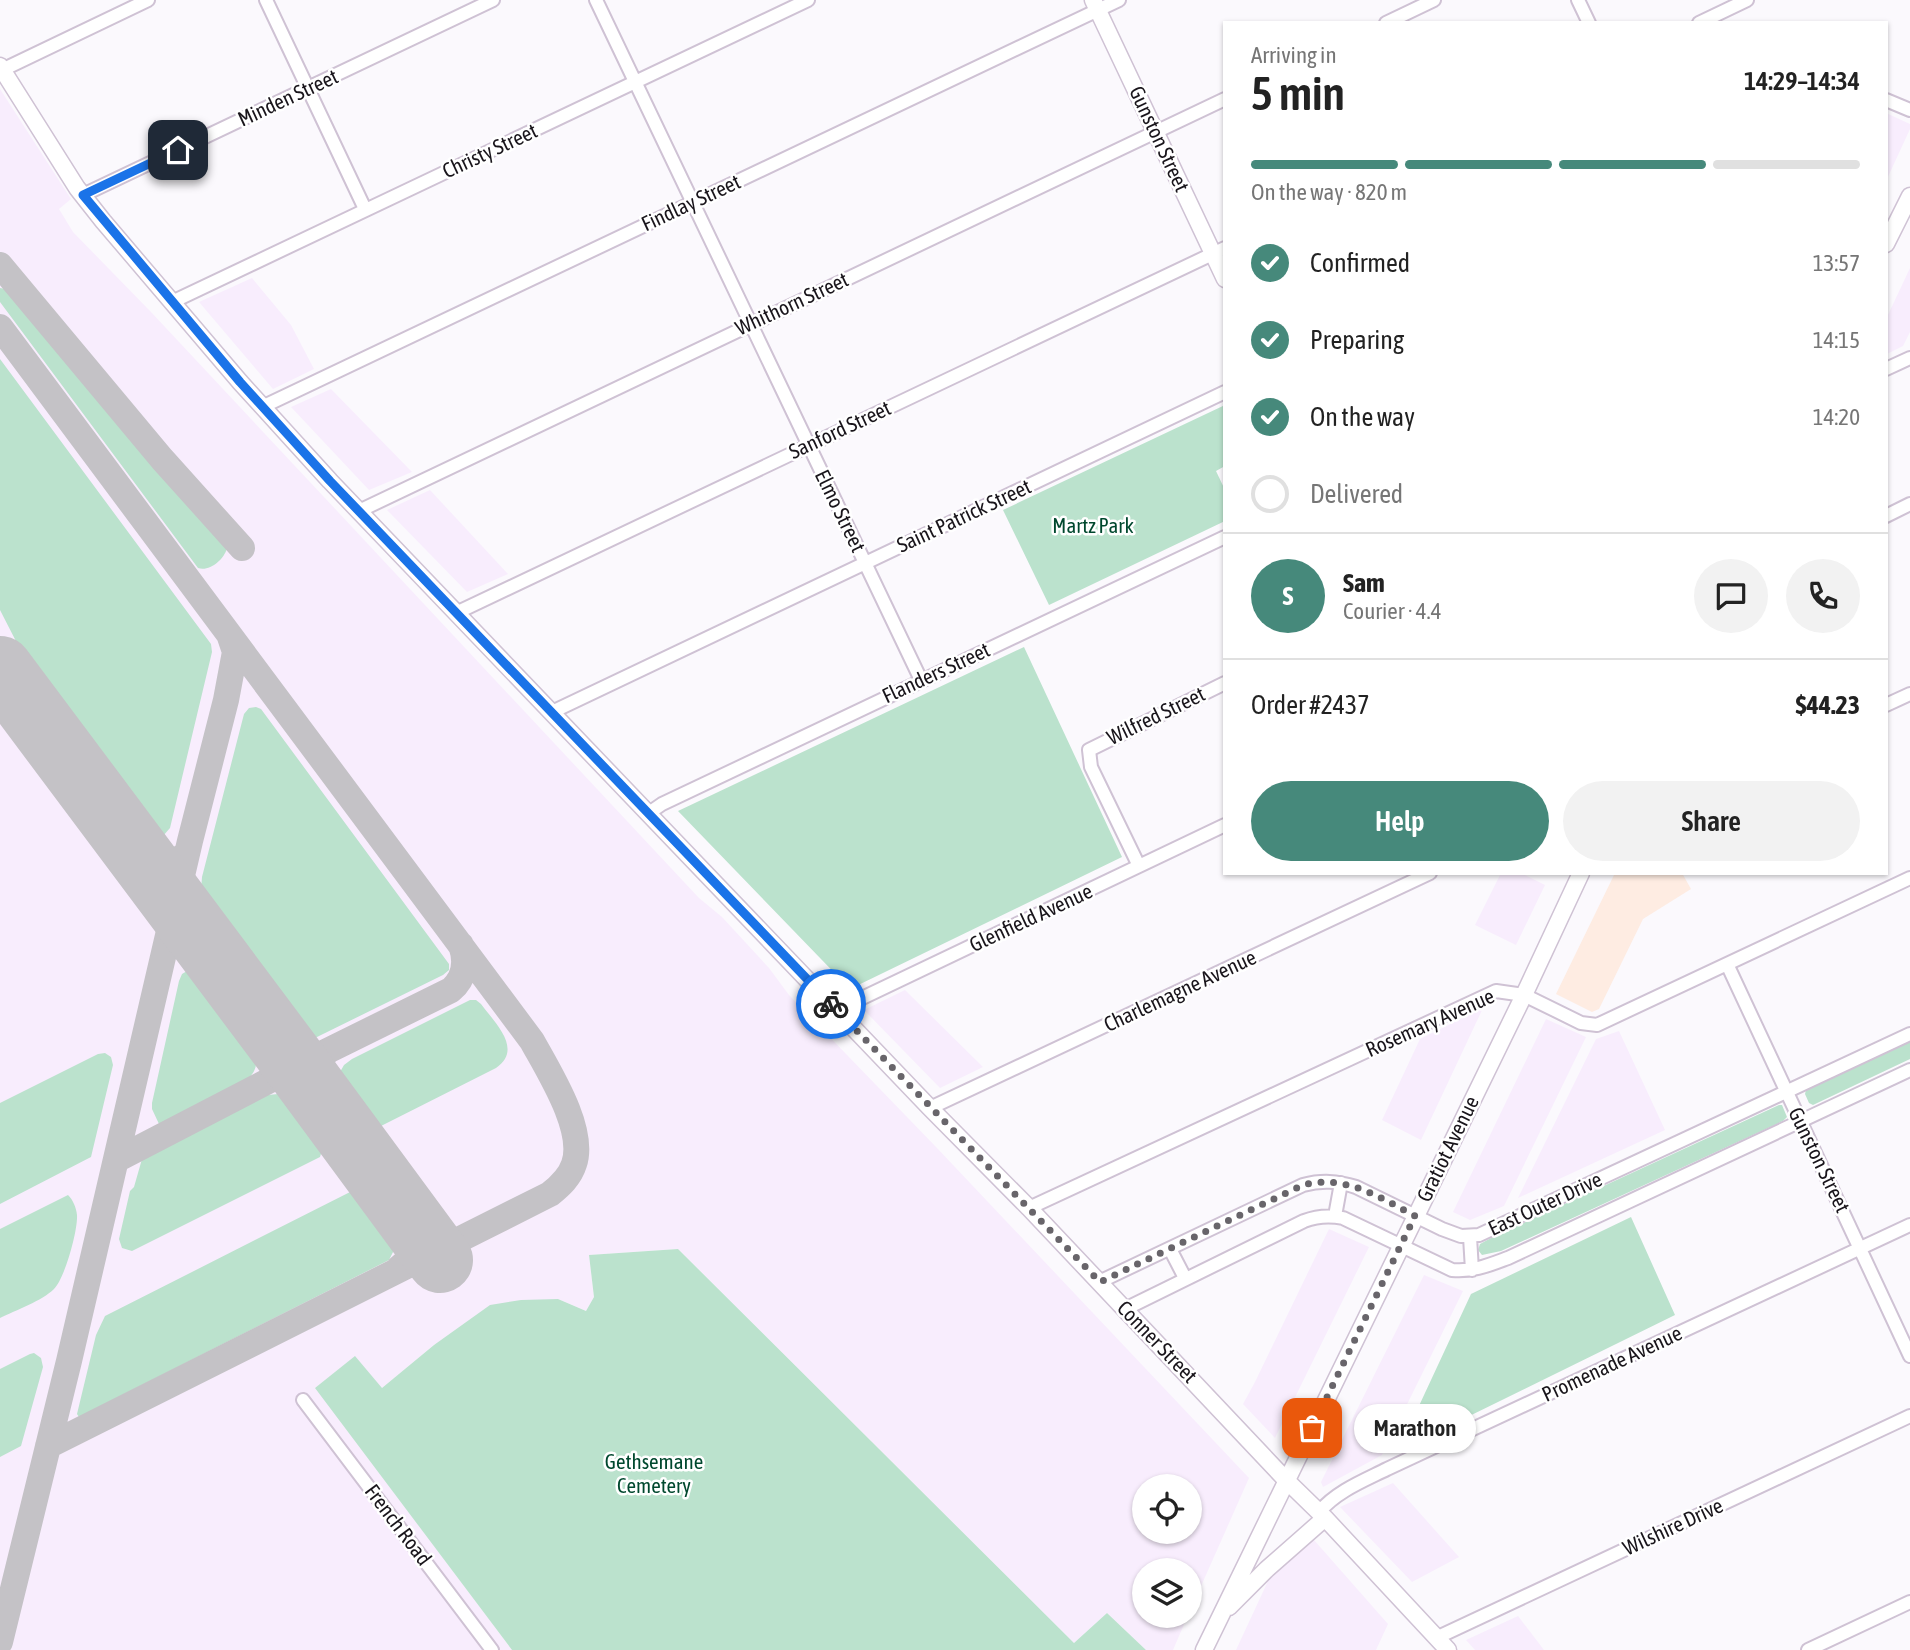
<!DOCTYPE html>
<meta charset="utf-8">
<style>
body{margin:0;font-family:"Asap Condensed",sans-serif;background:#f2f2f2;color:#222;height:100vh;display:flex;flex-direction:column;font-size:26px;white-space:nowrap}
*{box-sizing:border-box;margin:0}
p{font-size:23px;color:#767676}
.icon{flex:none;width:38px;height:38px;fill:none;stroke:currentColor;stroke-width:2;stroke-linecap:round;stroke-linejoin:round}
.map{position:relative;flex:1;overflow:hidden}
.details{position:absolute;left:1223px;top:21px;width:665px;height:854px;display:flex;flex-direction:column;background:#fff;border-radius:0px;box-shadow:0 2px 5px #0004}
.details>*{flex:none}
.buttons{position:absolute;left:1132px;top:1474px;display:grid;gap:14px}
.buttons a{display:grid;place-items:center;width:70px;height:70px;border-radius:50%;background:#fff;box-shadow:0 2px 5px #0004;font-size:35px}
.pin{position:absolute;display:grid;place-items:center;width:60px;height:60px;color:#fff;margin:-30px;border-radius:14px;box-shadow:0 4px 10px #0006}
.courier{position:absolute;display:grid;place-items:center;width:70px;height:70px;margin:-35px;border:5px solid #1a73e8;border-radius:50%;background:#fff;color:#222;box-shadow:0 2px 9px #0007}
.bubble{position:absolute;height:49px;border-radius:24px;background:#fff;box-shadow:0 2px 5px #0004;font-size:23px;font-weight:600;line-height:49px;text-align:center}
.summary em{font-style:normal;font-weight:600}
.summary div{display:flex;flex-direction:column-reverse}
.summary{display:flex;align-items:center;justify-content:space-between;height:119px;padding:0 28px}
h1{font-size:46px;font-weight:600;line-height:52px}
.bar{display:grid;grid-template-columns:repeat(4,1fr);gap:10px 7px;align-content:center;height:84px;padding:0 28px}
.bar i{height:9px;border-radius:5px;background:#e0e0e0}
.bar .current{background:#46897b}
.bar p{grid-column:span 4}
.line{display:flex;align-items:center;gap:18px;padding:0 28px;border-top:2px solid #e0e0e0}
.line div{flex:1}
.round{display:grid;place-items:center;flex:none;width:74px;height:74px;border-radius:37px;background:#f2f2f2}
ol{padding:0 28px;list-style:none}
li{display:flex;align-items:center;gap:21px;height:77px}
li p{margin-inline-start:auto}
li .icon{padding:7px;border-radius:50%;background:#46897b;color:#fff;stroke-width:4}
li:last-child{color:#767676}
li i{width:38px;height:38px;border:4px solid #e0e0e0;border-radius:50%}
.primary-button{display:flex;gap:14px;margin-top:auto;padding:14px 28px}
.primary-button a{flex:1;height:80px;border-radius:42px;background:#46897b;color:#fff;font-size:28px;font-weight:600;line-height:80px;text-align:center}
.primary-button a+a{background:#f2f2f2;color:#222}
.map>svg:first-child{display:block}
</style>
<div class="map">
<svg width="1910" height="1650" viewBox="0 0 1910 1650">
<rect width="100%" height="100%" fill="#fbf9fd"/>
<path fill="#f8edfd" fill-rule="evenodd" d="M0 89 71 199 59 209 73 232 151 312 699 898 722 917 769 968 789 995 937 1148 1249 1478 1190 1611V1570H1144V1615H1188L1173 1650H1146L1107 1613 1074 1643 678 1249 589 1255 594 1297 586 1311 558 1299 434 1345 381 1389 315 1387 512 1650H0ZM1144 1486H1190V1531H1144Z
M1886 113 1910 124V129L1887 179Z
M1910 268V332L1903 346 1887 354V317Z
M252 278 291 325 314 369 273 389 199 302Z
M331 389 412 472 369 490 291 407Z
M430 490 508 574 467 592 387 510Z
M1501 873H1521L1545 885 1516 945 1475 925Z
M905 990 983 1067 940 1088 864 1010Z
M1483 1008 1421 1140 1382 1120 1420 1039Z
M1546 1019 1586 1037 1504 1206 1470 1220 1453 1212Z
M1619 1031 1665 1130 1518 1198 1596 1039Z
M1329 1229 1369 1247 1275 1438 1243 1404 1255 1382Z
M1424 1275 1463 1291 1382 1455 1323 1487 1321 1482Z
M1393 1483 1459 1557 1412 1582 1340 1507Z
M1314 1540 1388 1624 1376 1650H1236L1268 1581Z
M1518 1616 1544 1650H1475L1466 1640Z"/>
<path fill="#feece2" d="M1615 873H1682L1691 889 1643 919 1599 1009 1592 1012 1556 994Z"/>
<path fill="#bbe2cd" d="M0 288 6 289 165 477 223 541 227 548C224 560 209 572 198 568L0 302Z
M0 359 211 644 212 652 170 828 163 836 153 837 52 702 21 651 0 610Z
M1225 405V466L1216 471 1225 490V521L1049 605 1003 510Z
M1024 647 1122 857 850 989 678 811Z
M256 707 261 709 449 964V970L443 975 317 1037H308L297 1030 206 908 208 905 201 890 202 877 244 714 249 708Z
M187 971 197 973 254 1052C259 1065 255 1074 244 1082L159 1124 152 1109V1103L179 981 182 974Z
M470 1000H476L481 1004C494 1022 524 1049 496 1068L381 1126 364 1121 340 1087V1072L344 1065 352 1059Z
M1910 1041V1059L1813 1105 1809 1103 1805 1094 1806 1090Z
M105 1053 111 1057 113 1065 91 1157 0 1204V1103L98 1054Z
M278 1094 292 1101 324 1144 320 1157 132 1251 122 1248 119 1239 130 1191 134 1187 142 1159 268 1095Z
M1779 1105H1782L1787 1117 1783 1121 1501 1251 1482 1255 1478 1250 1480 1244 1491 1238Z
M358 1188 393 1236 395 1248 389 1260 79 1417 77 1414 96 1335 105 1316Z
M68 1195C73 1200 76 1207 77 1215 78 1230 65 1278 54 1289 42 1301 16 1310 0 1318V1229Z
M1631 1217 1675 1315 1398 1451 1471 1294Z
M678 1249 1074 1643 1107 1613 1146 1650H512L315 1388 355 1356 382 1388 434 1345 490 1305 521 1300 558 1299 586 1311 594 1297 589 1255Z
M34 1353 41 1358 43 1367 21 1446 0 1457V1369L30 1354Z"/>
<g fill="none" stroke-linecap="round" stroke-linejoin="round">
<path stroke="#c4c2c6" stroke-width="26" d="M0 265 162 459 242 548
M0 327 532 1041C549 1072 586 1130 574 1164 570 1177 560 1186 550 1194L48 1446
M121 831C139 853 158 878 187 853
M266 1024C281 1043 300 1058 326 1053
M116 1160 297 1066 451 990C465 978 467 962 461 945
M399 1268C413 1257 420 1246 416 1228
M0 1642 69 1361 190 841 226 700 235 652 230 637"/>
<path stroke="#c4c2c6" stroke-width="66" d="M0 669 297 1066 440 1260"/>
<defs>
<path id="minor" d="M266 0 365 209
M596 0 921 680
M1578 0 1589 23
M1386 23 1434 0
M1699 23 1747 0
M2 70 148 0
M1886 100 1910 110
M83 195 493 0
M172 302 808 0
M1886 369 1910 358
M262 407 1119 0
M359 511 1225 99
M1886 516 1910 504
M456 613 1225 248
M1886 705 1910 694
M552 712 1225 392
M649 813 662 804 1225 537
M1139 866 1091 767 1089 750 1225 683
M1727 964 1910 1356
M837 1010 1225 825
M930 1108 1430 873
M1029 1208 1496 991 1524 995 1581 1023 1597 1025 1910 878
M1335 1216 1341 1183
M1470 1237 1472 1270
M1170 1249 1185 1278
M1099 1282 1303 1185C1322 1180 1337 1181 1356 1187L1442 1229 1461 1236 1479 1235 1910 1034
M1125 1309 1304 1221C1317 1216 1329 1215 1343 1218L1452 1270C1473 1272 1489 1265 1508 1258L1910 1070
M303 1400 492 1650
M1319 1512C1337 1491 1363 1481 1387 1469L1910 1225
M1436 1638 1910 1416
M1808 1650 1910 1602"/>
<path id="major" d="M1093 0 1225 279
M0 66 77 188 103 221 240 382 330 481 930 1108 1029 1208 1286 1480 1325 1518 1448 1650
M1886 244 1910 196
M1229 1607 1267 1569 1325 1518
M1204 1650 1524 995 1581 873"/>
</defs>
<use href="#minor" stroke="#cfc2d4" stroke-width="16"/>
<use href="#major" stroke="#cfc2d4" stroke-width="19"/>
<use href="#minor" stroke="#fff" stroke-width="12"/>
<use href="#major" stroke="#fff" stroke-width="16"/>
</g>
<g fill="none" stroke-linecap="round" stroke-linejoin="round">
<path stroke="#68656a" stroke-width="7" stroke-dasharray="0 12.6" d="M831 1004 1100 1282 1303 1185C1345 1174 1379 1197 1415 1216L1312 1428"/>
<path stroke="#1a73e8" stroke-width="9" d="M178 150 83 195 240 382 330 481 831 1004"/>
</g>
<g text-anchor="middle" stroke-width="5" stroke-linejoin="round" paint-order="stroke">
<g font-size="21" fill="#19151b" stroke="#fff">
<text transform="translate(288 98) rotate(-25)" y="7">Minden Street</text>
<text transform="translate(1159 139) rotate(65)" y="7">Gunston Street</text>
<text transform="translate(490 151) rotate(-25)" y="7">Christy Street</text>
<text transform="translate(691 203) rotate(-25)" y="7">Findlay Street</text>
<text transform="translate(792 304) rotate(-25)" y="7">Whithorn Street</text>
<text transform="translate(840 430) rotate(-25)" y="7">Sanford Street</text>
<text transform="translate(840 511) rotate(64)" y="7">Elmo Street</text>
<text transform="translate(964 516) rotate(-25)" y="7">Saint Patrick Street</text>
<text transform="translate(936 673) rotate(-25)" y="7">Flanders Street</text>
<text transform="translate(1156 716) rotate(-26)" y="7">Wilfred Street</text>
<text transform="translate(1031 918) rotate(-25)" y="7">Glenfield Avenue</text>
<text transform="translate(1180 991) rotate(-25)" y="7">Charlemagne Avenue</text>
<text transform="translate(1430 1023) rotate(-24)" y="7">Rosemary Avenue</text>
<text transform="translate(1448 1149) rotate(-64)" y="7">Gratiot Avenue</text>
<text transform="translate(1819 1160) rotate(64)" y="7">Gunston Street</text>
<text transform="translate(1545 1204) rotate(-25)" y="7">East Outer Drive</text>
<text transform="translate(1157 1342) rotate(46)" y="7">Conner Street</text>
<text transform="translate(1612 1364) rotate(-25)" y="7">Promenade Avenue</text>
<text transform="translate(398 1525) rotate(53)" y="7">French Road</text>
<text transform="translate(1673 1527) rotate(-25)" y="7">Wilshire Drive</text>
</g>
<g font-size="21" fill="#00482e" stroke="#fff">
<text x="1093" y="533">Martz Park</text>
<text x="654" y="1469">Gethsemane<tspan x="654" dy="24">Cemetery</tspan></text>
</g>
</g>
</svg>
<div class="buttons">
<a><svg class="icon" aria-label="locate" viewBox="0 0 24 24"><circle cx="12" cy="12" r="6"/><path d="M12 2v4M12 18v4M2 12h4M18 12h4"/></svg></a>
<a><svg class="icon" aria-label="layers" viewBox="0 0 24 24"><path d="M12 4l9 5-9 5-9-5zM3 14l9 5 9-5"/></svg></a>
</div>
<div class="pin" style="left:1312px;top:1428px;background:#ea580c"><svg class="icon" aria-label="bag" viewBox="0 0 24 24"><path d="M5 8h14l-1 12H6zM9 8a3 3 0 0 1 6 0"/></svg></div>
<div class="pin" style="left:178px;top:150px;background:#1f2937"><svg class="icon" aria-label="home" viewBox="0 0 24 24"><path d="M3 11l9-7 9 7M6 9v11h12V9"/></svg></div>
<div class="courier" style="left:831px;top:1004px"><svg class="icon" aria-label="bike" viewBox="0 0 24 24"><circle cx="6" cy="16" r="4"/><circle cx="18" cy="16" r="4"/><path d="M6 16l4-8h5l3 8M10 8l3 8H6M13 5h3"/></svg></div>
<div class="bubble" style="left:1354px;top:1404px;width:122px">Marathon</div>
<section class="details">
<div class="summary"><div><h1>5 min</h1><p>Arriving in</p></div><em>14:29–14:34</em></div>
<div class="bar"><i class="current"></i><i class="current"></i><i class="current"></i><i></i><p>On the way · 820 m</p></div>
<ol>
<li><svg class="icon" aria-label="check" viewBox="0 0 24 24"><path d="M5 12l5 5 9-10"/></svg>Confirmed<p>13:57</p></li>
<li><svg class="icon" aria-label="check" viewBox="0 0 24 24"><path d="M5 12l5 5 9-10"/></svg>Preparing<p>14:15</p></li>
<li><svg class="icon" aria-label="check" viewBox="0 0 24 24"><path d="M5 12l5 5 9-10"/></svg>On the way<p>14:20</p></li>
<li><i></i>Delivered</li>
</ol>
<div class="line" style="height:126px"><b class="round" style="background:#46897b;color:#fff">S</b><div><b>Sam</b><p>Courier · 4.4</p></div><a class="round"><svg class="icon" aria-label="chat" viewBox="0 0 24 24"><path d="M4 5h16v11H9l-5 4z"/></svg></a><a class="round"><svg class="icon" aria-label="phone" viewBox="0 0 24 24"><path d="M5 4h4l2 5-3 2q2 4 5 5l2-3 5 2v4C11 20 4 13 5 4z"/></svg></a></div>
<div class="line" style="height:91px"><div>Order #2437</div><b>$44.23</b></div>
<div class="primary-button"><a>Help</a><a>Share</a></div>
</section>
</div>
